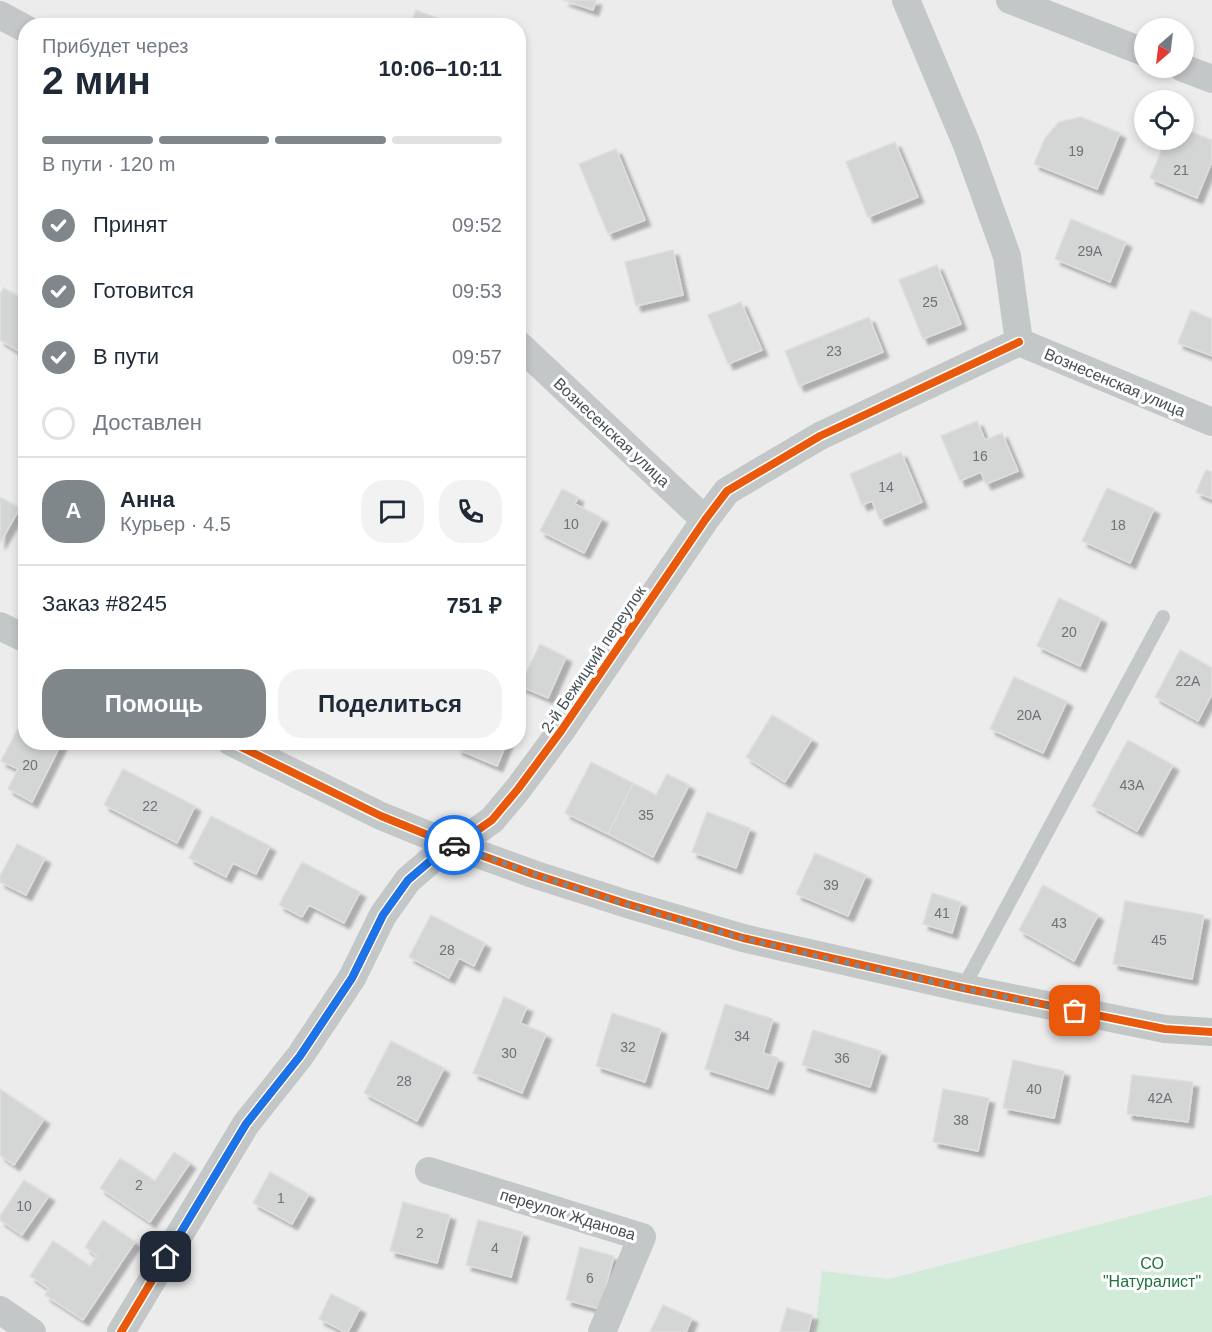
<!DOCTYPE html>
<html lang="ru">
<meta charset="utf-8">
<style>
body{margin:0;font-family:Arial,sans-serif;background:#f2f2f3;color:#1f2937;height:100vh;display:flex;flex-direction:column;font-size:22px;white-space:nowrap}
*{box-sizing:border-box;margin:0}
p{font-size:20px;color:#747a83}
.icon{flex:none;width:33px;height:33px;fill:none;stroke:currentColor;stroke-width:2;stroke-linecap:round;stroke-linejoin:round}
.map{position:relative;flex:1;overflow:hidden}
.details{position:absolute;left:18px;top:18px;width:508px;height:732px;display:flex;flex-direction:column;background:#fff;border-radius:24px;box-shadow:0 3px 9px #0003}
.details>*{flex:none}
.needle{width:39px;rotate:208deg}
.buttons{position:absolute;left:1134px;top:18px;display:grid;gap:12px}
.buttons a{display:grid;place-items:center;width:60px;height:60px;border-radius:50%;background:#fff;box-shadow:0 3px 9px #0003;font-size:30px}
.pin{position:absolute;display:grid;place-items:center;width:51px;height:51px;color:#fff;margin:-26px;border-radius:12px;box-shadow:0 3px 9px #0006}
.courier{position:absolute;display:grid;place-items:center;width:60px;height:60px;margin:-30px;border:4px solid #1a73e8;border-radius:50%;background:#fff;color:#222;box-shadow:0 2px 8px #0007}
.head em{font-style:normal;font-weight:700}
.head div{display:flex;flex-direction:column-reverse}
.head{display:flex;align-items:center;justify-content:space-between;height:102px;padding:0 24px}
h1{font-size:39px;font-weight:700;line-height:45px}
.bar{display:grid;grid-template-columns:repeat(4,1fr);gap:9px 6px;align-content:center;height:72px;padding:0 24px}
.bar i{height:8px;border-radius:4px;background:#e0e1e3}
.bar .current{background:#80878b}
.bar p{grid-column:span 4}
.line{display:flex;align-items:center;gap:15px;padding:0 24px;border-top:2px solid #e0e1e3}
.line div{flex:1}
.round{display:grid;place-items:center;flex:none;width:63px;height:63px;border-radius:24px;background:#f2f2f3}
ol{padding:0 24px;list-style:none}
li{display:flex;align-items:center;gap:18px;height:66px}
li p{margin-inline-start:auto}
li .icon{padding:6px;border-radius:50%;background:#80878b;color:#fff;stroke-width:4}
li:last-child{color:#747a83}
li i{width:33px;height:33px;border:3px solid #e0e1e3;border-radius:50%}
.action{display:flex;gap:12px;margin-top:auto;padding:12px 24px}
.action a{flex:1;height:69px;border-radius:24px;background:#80878b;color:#fff;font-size:24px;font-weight:700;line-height:69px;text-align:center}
.action a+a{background:#f2f2f3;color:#1f2937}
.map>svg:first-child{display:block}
</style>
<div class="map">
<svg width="1212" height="1332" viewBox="0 0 1212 1332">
<defs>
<filter id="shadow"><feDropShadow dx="5.5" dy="5.5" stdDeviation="1.5" flood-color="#0004"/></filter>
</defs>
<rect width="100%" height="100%" fill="#edecec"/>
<path fill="#d2ead8" d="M1212 1195V1332H815L822 1271 889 1279Z"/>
<path fill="#d4d5d5" stroke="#dededf" stroke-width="1.5" filter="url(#shadow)" d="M563 0H596L593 10Z
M416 10 458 26H410Z
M1081 117 1120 133 1097 189 1034 164 1045 138 1059 122Z
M1184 129 1212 140V161L1197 198 1150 178 1165 142 1174 146 1176 140H1184Z
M895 142 918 197 868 217 846 162Z
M616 149 645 220 608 234 579 164Z
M1071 219 1126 242 1110 282 1055 259Z
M673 250 683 295 636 306 625 262Z
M937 265 961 324 923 339 899 280Z
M4 288 26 301V343L20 352 0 340V294Z
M741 302 762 350 728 364 708 315Z
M1191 310 1212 319V356L1178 343Z
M869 317 883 352 799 386 785 351Z
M977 421 985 440 1002 433 1018 471 986 484 981 472 960 481 941 436Z
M901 452 922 502 880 520 872 501 862 505 850 474Z
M1206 470 1212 472V499L1196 492Z
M1107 488 1154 509 1130 563 1082 541Z
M562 489 578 497 575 504 602 518 584 553 540 531Z
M0 497 20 508 0 543Z
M1059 598 1101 618 1080 666 1037 646Z
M540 644 566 657 548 698 520 686Z
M1180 650 1212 668V694L1198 721 1155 697Z
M1014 677 1067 701 1043 753 990 729Z
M772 715 812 739 785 782 746 757Z
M22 721 26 722V742H62L32 802 8 789 18 769 1 761Z
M1128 740 1173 765 1137 831 1092 806Z
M460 742H507L497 766 457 749Z
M591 762 633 783 608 834 565 813Z
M123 769 195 806 177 843 104 805Z
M667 774 689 785 653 857 608 834 633 783 656 795Z
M707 812 750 828 736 868 692 852Z
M211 816 270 846 256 874 233 863 226 877 189 858Z
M17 844 45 858 26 895 0 882V876Z
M815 853 866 875 848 916 796 894Z
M302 862 360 892 344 923 309 905 302 917 279 905Z
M1043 885 1098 915 1074 961 1019 930Z
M932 893 961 902 952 933 923 924Z
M1125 901 1204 915 1192 979 1113 964Z
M431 915 485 943 474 966 459 958 449 978 409 957Z
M504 997 527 1007 520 1023 546 1034 522 1093 473 1073Z
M725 1004 773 1019 763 1053 778 1058 768 1089 705 1069Z
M612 1013 661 1029 645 1082 596 1066Z
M813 1030 881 1051 870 1087 802 1065Z
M391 1041 444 1068 417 1121 364 1093Z
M1013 1060 1064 1071 1054 1118 1003 1108Z
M1132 1075 1193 1082 1188 1122 1127 1114Z
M0 1089 44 1119 14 1165 0 1155Z
M943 1089 989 1098 978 1151 933 1142Z
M174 1152 190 1163 150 1222 100 1188 120 1158 155 1181Z
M270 1172 309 1194 292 1224 253 1203Z
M24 1180 49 1196 22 1235 0 1220V1216Z
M403 1202 450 1215 437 1263 390 1251Z
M103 1220 135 1242 83 1320 45 1295 49 1289 30 1276 53 1241 90 1266 97 1256 85 1247Z
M478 1220 523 1232 511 1277 466 1265Z
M580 1247 614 1256 600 1309 566 1300Z
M331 1294 360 1308 348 1332H345L319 1319Z
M663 1305 692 1318 686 1332H650Z
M787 1308 812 1315 808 1332H780Z"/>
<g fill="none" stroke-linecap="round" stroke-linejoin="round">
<path stroke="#c3c7c8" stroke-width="14" d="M963 988 1163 617"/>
<path stroke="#c3c7c8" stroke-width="28" d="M906 0 967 145 1007 256 1019 342
M1010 0 1144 52
M0 15 26 29
M1183 68 1212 79
M1019 342 1212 422
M519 345 705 520
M0 626 26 639
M231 742 381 816 450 844 533 874 627 904 743 938 963 988 1165 1029 1212 1032
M429 1171 642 1237 602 1332
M0 1310 32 1332
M121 1332 246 1124 300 1056 352 978 383 915 408 880 450 844 475 832 492 820 518 789 561 731 705 520 727 491 820 436 1019 342"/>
<defs>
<path id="cycleway" d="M231 742 381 816 450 844 533 874 627 904 743 938 963 988 1165 1029 1212 1032
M121 1332 246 1124 300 1056 352 978 383 915 408 880 450 844 475 832 492 820 518 789 561 731 705 520 727 491 820 436 1019 342"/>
</defs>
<use href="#cycleway" stroke="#fff" stroke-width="11"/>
<use href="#cycleway" stroke="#e8590c" stroke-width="8"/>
</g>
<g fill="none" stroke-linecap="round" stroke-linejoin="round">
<path stroke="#80878b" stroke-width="6" stroke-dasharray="0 10.8" d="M454 845C549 880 645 913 743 938 853 966 964 989 1075 1011"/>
<path stroke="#1a73e8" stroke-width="8" d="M166 1257 246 1124 300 1056 352 978 383 915 408 880 450 844 454 845"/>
</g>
<g text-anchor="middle" stroke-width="6" stroke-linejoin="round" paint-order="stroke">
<g font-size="14" fill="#6a7377">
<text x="1076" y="156">19</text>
<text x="1181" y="175">21</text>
<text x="1090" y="256">29А</text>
<text x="930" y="307">25</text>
<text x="834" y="356">23</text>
<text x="980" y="461">16</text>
<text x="886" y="492">14</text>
<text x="571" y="529">10</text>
<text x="1118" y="530">18</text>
<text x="1069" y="637">20</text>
<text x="1188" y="686">22А</text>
<text x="1029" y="720">20А</text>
<text x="30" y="770">20</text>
<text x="1132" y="790">43А</text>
<text x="150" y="811">22</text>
<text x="646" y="820">35</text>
<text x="831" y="890">39</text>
<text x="942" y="918">41</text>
<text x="1059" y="928">43</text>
<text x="1159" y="945">45</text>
<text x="447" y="955">28</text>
<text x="742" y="1041">34</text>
<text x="628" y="1052">32</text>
<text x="509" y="1058">30</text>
<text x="842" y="1063">36</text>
<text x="404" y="1086">28</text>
<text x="1034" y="1094">40</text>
<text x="1160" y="1103">42А</text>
<text x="961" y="1125">38</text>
<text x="139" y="1190">2</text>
<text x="281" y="1203">1</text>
<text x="24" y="1211">10</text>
<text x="420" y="1238">2</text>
<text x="495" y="1253">4</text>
<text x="590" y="1283">6</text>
</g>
<g font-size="16" fill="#455157" stroke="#fff">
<text transform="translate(1115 382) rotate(23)" y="6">Вознесенская улица</text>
<text transform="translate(612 432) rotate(43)" y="6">Вознесенская улица</text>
<text transform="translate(593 659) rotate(-56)" y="6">2-й Бежицкий переулок</text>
<text transform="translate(568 1214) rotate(17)" y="6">переулок Жданова</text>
</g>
<g font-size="16" fill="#1d713c" stroke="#fff">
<text x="1152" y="1269">СО<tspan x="1152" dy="18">"Натуралист"</tspan></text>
</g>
</g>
</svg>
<div class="buttons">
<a><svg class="needle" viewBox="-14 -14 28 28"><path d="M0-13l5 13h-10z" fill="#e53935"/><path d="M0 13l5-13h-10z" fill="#747a83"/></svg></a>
<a><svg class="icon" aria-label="locate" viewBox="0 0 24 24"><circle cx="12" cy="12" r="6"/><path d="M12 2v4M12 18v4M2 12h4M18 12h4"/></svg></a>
</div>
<div class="pin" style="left:1075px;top:1011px;background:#ea580c"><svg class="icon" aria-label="bag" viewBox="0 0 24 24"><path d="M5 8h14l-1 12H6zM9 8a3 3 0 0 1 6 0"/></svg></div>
<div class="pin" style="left:166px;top:1257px;background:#1f2937"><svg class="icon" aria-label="home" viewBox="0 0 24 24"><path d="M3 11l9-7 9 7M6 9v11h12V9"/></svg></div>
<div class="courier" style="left:454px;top:845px"><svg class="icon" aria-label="car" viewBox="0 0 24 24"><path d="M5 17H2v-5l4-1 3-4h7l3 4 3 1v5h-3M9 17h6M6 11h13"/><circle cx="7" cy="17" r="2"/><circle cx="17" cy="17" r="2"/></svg></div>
<section class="details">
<div class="head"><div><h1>2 мин</h1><p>Прибудет через</p></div><em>10:06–10:11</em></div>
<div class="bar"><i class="current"></i><i class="current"></i><i class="current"></i><i></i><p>В пути · 120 m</p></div>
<ol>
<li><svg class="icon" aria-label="check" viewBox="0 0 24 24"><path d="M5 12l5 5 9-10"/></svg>Принят<p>09:52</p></li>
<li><svg class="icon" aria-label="check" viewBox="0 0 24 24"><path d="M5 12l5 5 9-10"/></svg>Готовится<p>09:53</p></li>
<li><svg class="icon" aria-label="check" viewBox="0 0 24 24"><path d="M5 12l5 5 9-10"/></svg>В пути<p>09:57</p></li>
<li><i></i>Доставлен</li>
</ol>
<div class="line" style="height:108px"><b class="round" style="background:#80878b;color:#fff">А</b><div><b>Анна</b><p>Курьер · 4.5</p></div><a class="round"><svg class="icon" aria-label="chat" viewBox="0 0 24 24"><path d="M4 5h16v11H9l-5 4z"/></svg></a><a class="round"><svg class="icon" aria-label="phone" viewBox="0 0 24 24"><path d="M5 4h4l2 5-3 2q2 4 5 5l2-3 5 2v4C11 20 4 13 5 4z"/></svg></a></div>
<div class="line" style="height:78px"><div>Заказ #8245</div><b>751 ₽</b></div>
<div class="action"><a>Помощь</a><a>Поделиться</a></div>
</section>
</div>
